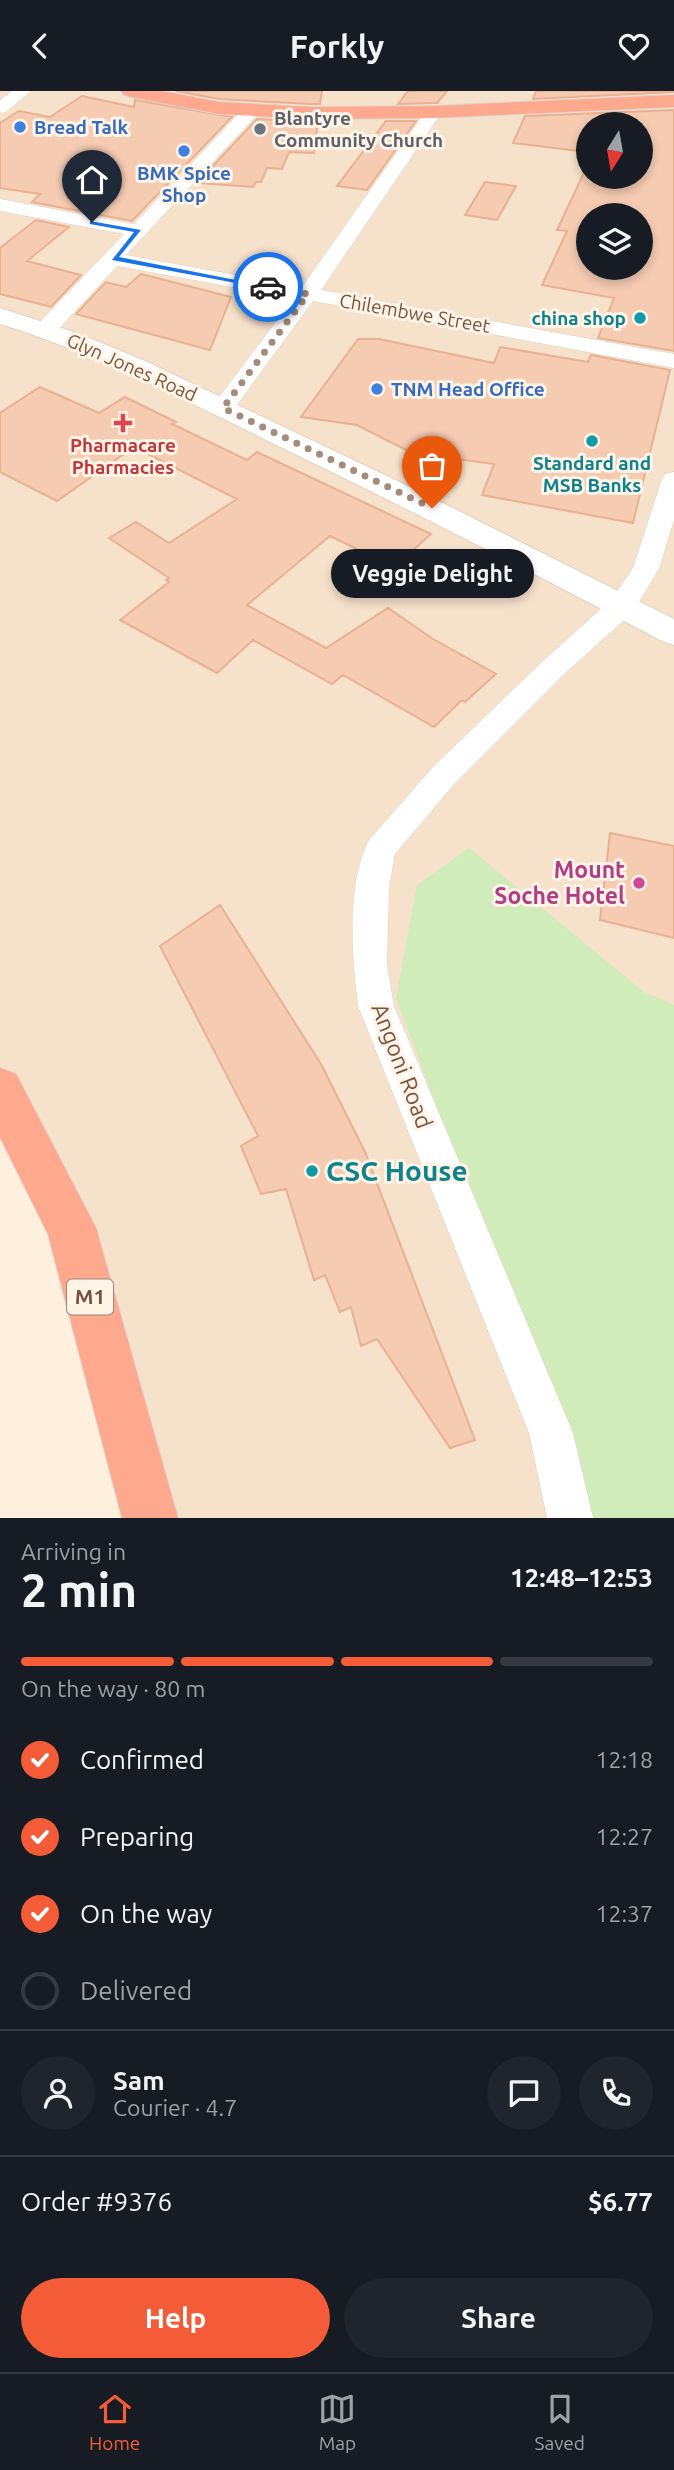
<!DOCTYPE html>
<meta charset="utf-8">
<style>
body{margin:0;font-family:Ubuntu,sans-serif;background:#20242c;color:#f1f3f6;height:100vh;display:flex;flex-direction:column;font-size:26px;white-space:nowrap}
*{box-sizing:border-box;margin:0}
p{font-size:23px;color:#9ea1a6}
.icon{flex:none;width:38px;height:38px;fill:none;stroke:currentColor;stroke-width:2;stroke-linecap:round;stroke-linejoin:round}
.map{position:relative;height:1427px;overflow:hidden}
.drawer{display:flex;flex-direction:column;background:#171b24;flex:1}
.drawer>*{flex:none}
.needle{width:46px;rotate:191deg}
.buttons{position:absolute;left:576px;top:21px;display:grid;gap:14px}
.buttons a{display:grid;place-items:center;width:77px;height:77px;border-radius:50%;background:#171b24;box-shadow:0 4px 10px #0003;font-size:35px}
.pin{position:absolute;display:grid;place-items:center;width:60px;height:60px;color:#fff;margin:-72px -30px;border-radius:50% 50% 50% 0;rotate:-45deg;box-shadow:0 0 7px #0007}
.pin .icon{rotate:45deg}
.courier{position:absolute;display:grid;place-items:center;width:70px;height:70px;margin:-35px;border:5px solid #1a73e8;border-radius:50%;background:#fff;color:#222;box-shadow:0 2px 9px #0007}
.bubble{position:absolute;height:49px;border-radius:24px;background:#171b24;box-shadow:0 4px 10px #0003;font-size:23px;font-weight:700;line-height:49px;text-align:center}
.headline em{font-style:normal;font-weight:700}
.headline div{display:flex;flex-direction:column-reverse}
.headline{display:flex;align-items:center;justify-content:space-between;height:119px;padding:0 21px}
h1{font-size:46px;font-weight:700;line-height:52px}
.bar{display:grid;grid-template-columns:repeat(4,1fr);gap:10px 7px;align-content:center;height:84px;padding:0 21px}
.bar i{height:9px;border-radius:5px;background:#363941}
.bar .on{background:#f35c37}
.bar p{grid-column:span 4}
.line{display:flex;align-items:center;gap:18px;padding:0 21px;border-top:2px solid #363941}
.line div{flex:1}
.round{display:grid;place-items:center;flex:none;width:74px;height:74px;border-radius:37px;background:#20242c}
ol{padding:0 21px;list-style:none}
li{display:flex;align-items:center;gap:21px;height:77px}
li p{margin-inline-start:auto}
li .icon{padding:7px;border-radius:50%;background:#f35c37;color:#fff;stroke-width:4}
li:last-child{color:#9ea1a6}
li i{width:38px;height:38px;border:4px solid #363941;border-radius:50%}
.button{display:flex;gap:14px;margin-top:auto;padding:14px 21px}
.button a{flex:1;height:80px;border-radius:42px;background:#f35c37;color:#fff;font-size:28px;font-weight:700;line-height:80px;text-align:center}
.button a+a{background:#20242c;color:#f1f3f6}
header{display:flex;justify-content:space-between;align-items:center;height:91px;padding:0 21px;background:#171b24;font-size:32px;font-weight:700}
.tabs{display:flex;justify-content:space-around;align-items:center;height:98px;border-top:2px solid #363941;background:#171b24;font-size:19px;color:#9ea1a6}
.tabs a{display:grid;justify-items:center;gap:4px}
.tabs .on{color:#f35c37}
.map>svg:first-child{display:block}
</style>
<header><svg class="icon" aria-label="back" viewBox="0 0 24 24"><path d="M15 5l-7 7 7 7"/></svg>Forkly<svg class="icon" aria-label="heart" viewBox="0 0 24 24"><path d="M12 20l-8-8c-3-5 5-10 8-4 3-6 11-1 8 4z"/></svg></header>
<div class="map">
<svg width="674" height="1427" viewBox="0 0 674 1427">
<rect width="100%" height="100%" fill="#fef0dd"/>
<path fill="#f6e1cb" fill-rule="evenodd" d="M0 0H674V1427H175L0 1032ZM588 33H640V86H588ZM588 124H640V177H588Z"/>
<path fill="#d0ecbb" d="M469 757 644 901 674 914V1427H592L396 907 417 794Z"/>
<path fill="#f5cbb2" stroke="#e9b191" stroke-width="2" fill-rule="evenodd" d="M176 0H322L320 13H311L219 8Z
M408 0H447L437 12 398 13Z
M536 0H674V1L533 8Z
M82 5 134 16 135 9 232 26 132 130 32 111 40 103 0 97V32L19 20 50 26Z
M674 19V260L598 247 614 207 542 194 567 140 557 139 588 73V86H640V33H588V61L513 52 525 25ZM588 124H640V177H588Z
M257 28 318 31 314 62 289 61 282 78 267 77 261 91H256L253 96 197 92Z
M386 30H416L367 99 337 95Z
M485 91 516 95 497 129 465 124Z
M36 129 69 136 27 170 81 184 51 216 0 203V157Z
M141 183 231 206 210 259 76 223 106 191 126 196Z
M358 248H379L494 272 500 256 588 271 591 264 670 279 633 432 482 404 494 373 412 362 357 334 301 326Z
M40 296 99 322 125 306 176 331 172 333 247 369 257 361 431 443 394 476 330 445 247 514 326 557 388 517 433 548 496 583 465 611 462 609 434 636 343 584 332 593 253 549 217 582 120 529 169 491 166 489 169 487 109 447 136 431 169 452 237 408 134 356 57 410 0 381V322Z
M610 742 674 755V847L600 829Z
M220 814 321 973 365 1061 475 1349 450 1357 377 1248 361 1255 351 1216 340 1221 325 1184 314 1189 286 1098 261 1103 241 1055 258 1045 160 855Z"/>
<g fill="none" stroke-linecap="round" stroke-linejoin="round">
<defs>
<path id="street" d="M12 0H31L6 21 0 22V9Z
M251 15 259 20 257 24 126 164 302 196 428 17 434 16 442 21 321 199 674 263V277L313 210 231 322H215L211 317 294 207 117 175 54 243H38L35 238 38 233 124 143 0 120V108L134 133 245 16Z
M674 381V429L659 478 632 522 563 584 455 692 395 763 389 798 387 874 394 915 573 1342 593 1427H547L529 1342 358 915C352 867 346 793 369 749L433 676 543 570 612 508 633 477 662 388 665 383Z"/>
<path id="secondary" d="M0 217 77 242 143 269 429 405 674 528V554L662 550C532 481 401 414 268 350 181 307 94 262 0 233Z"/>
<path id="highway" d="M121 0H162L219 11 311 16 434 15 674 4V16L434 27 311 28 219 23 131 6 124 4Z
M0 977 16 983 96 1137 178 1427H122L48 1143 0 1046Z"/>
</defs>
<use href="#street" stroke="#e4cdbc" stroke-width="1"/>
<use href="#secondary" stroke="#eaceb8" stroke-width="2"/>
<use href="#highway" stroke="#ded6d2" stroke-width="2"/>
<use href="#street" fill="#fff" fill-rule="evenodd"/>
<use href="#secondary" fill="#fff" fill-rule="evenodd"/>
<use href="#highway" fill="#fea88e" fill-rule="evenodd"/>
</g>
<path fill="#1a73e8" d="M90 130 141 139 119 166 271 196 268 198 112 169 134 141 90 133Z"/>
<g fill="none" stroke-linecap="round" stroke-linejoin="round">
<path stroke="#a58b7a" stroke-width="7" stroke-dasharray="0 12.6" d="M268 196 308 203 223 317 432 417"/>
</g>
<g fill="#3f7fe0" stroke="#fff4e5" stroke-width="2.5">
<circle cx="20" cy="36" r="7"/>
<circle cx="184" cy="60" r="7"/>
<circle cx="377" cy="298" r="7"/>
</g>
<circle fill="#6b7280" stroke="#fff4e5" stroke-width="2.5" cx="260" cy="38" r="7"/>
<g fill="#0f9aa8" stroke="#fff4e5" stroke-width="2.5">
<circle cx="640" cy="227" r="7"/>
<circle cx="592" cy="350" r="7"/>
<circle cx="312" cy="1080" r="7"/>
</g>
<path fill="#e0444e" stroke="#fff4e5" stroke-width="2.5" d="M119.5 321.5h7v7h7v7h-7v7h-7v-7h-7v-7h7z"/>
<circle fill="#d1479c" stroke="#fff4e5" stroke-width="2.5" cx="639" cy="792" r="7"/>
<g text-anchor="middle" stroke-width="6" stroke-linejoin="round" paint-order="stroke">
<g font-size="19" font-weight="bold" fill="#5b616d" stroke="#fff4e5" text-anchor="start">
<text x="274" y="34">Blantyre<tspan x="274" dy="22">Community Church</tspan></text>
</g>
<g font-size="19" font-weight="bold" fill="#366cbe" stroke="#fff4e5" text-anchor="start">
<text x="34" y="43">Bread Talk</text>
<text x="184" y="89" text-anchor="middle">BMK Spice<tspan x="184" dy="22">Shop</tspan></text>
<text x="391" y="305">TNM Head Office</text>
</g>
<g font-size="19" fill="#755444" stroke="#fff4e5">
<text transform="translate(415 222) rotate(10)" y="7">Chilembwe Street</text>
<text transform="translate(132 276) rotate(24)" y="7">Glyn Jones Road</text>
</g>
<g font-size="19" font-weight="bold" fill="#0d838f" stroke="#fff4e5" text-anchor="end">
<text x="626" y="234">china shop</text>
<text x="592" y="379" text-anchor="middle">Standard and<tspan x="592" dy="22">MSB Banks</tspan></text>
</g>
<g font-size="19" font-weight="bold" fill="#be3a42" stroke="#fff4e5">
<text x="123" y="361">Pharmacare<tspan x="123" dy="22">Pharmacies</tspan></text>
</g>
<rect fill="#fff4e5" stroke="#9e8474" stroke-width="2" x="67" y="1188.5" width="46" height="35" rx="5"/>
<g font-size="21" font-weight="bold" fill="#755444">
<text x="90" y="1213">M1</text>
</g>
<g font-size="23" font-weight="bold" fill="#b23c85" stroke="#fff4e5" text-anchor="end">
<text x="625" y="787">Mount<tspan x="625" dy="26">Soche Hotel</tspan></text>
</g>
<g font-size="23" fill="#755444" stroke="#fff4e5">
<text transform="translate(402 975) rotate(69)" y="8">Angoni Road</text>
</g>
<g font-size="28" font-weight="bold" fill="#0d838f" stroke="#fff4e5" text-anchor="start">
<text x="326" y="1090">CSC House</text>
</g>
</g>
</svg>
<div class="buttons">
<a><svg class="needle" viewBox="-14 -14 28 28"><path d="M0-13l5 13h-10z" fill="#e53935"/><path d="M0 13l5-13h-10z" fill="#9ea1a6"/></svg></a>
<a><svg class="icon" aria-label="layers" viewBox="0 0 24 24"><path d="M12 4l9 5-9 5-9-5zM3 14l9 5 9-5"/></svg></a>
</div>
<div class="pin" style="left:432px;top:417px;background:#ea580c"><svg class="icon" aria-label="bag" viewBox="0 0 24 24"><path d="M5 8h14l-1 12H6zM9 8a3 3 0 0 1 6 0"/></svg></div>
<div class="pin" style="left:92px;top:131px;background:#1f2937"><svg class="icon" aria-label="home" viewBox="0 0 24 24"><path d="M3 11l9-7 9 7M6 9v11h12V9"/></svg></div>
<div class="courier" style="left:268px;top:196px"><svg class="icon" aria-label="car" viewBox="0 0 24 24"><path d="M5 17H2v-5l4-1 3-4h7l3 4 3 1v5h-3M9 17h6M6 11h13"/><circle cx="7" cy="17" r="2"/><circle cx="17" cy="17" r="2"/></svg></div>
<div class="bubble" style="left:331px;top:458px;width:203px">Veggie Delight</div>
</div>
<section class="drawer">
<div class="headline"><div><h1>2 min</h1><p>Arriving in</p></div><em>12:48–12:53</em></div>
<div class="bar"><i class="on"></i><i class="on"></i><i class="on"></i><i></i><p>On the way · 80 m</p></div>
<ol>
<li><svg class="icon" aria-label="check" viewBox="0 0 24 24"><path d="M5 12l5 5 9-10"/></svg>Confirmed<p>12:18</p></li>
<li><svg class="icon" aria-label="check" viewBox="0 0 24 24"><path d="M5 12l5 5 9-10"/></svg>Preparing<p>12:27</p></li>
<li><svg class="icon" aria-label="check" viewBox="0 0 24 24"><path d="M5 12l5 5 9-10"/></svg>On the way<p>12:37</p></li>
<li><i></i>Delivered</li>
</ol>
<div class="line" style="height:126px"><a class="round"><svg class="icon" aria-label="person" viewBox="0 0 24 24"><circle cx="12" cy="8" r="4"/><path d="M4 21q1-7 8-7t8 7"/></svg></a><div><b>Sam</b><p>Courier · 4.7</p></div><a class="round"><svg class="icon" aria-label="chat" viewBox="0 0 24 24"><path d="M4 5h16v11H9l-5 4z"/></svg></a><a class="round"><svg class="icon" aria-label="phone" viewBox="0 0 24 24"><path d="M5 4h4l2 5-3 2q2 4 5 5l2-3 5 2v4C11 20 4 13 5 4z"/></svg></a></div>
<div class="line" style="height:91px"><div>Order #9376</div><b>$6.77</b></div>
<div class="button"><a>Help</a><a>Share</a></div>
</section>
<nav class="tabs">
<a class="on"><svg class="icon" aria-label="home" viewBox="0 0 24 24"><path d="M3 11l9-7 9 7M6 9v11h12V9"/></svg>Home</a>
<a><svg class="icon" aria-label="map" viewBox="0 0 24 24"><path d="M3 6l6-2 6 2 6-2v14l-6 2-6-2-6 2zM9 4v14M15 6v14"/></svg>Map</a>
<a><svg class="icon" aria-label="saved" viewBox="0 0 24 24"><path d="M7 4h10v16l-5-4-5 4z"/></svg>Saved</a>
</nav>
